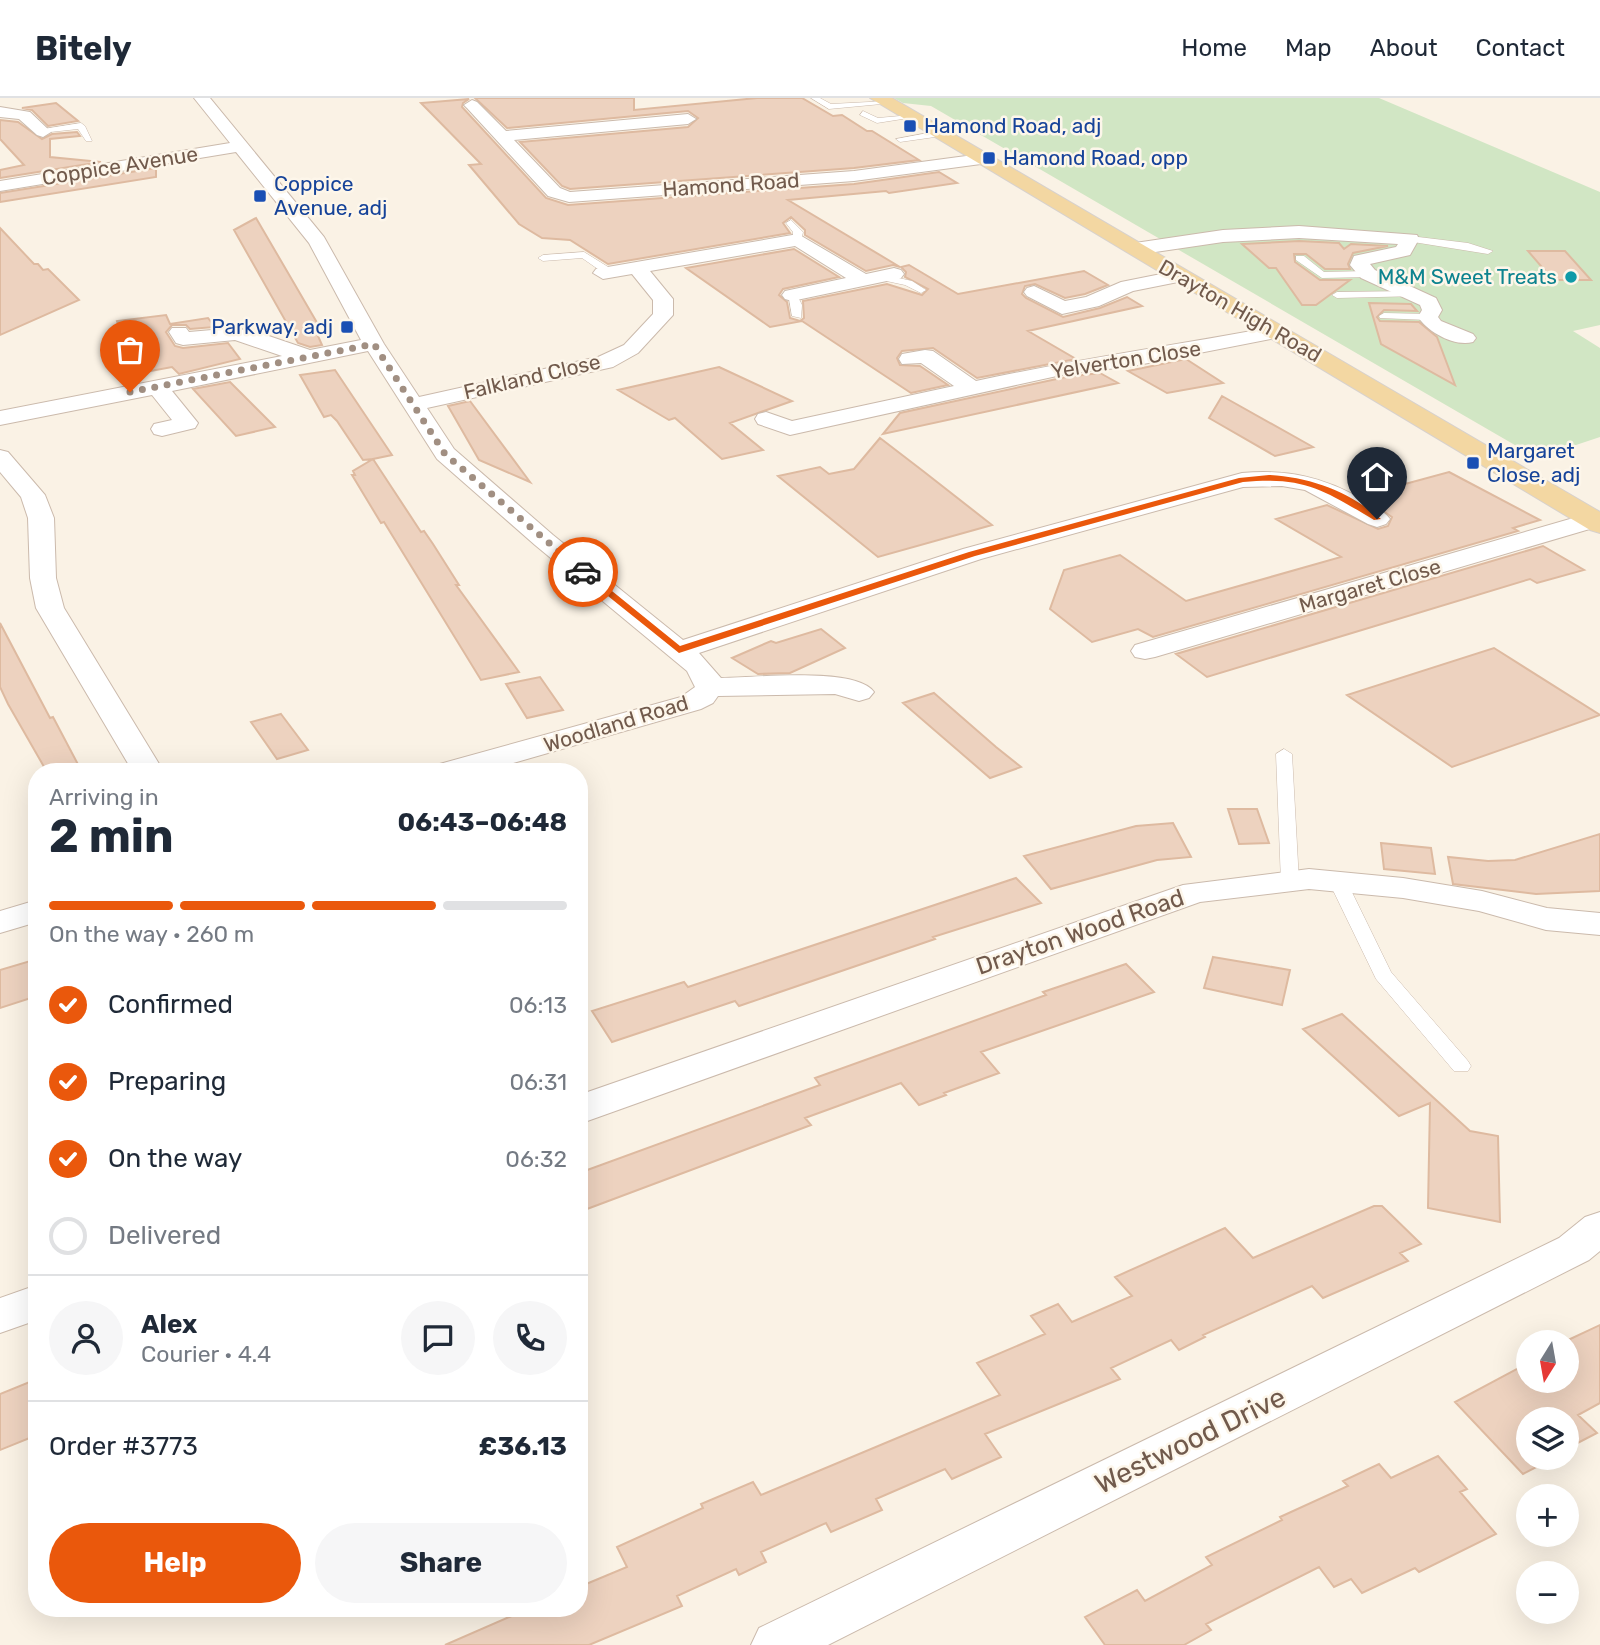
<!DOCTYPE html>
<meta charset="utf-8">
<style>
body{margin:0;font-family:Rubik,sans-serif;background:#f6f6f7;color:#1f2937;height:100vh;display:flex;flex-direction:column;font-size:26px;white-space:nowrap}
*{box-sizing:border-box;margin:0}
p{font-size:23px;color:#747a83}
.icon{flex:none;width:38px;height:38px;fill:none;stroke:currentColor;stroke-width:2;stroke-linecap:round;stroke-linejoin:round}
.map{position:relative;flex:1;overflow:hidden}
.details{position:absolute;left:28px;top:665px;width:560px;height:854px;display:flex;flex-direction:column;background:#fff;border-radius:28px;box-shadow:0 7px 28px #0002}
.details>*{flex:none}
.needle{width:46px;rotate:191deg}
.fabs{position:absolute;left:1516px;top:1232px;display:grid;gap:14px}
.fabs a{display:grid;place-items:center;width:63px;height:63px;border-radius:50%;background:#fff;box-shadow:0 7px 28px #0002;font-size:35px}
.pin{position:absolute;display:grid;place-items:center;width:60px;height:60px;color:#fff;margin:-72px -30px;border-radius:50% 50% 50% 0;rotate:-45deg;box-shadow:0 0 7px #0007}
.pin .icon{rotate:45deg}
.courier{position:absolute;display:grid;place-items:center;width:70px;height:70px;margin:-35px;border:5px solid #ea580c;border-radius:50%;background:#fff;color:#222;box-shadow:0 2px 9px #0007}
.head em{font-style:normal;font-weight:700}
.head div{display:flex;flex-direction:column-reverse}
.head{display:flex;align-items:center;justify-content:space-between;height:119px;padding:0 21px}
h1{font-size:46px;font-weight:700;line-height:52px}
.bar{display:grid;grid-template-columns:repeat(4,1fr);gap:10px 7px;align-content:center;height:84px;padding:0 21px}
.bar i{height:9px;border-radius:5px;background:#e0e1e3}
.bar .current{background:#ea580c}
.bar p{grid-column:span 4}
.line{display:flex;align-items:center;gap:18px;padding:0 21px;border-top:2px solid #e0e1e3}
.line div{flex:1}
.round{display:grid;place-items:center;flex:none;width:74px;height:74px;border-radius:37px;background:#f6f6f7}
ol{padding:0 21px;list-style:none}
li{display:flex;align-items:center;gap:21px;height:77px}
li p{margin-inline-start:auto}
li .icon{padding:7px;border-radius:50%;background:#ea580c;color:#fff;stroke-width:4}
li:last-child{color:#747a83}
li i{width:38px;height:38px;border:4px solid #e0e1e3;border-radius:50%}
.action{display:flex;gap:14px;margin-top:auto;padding:14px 21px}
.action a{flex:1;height:80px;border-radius:42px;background:#ea580c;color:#fff;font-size:28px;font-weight:700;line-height:80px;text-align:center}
.action a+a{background:#f6f6f7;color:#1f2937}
header{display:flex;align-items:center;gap:42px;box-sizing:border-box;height:98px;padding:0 35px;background:#fff;border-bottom:2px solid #e0e1e3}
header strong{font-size:33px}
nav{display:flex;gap:38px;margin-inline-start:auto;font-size:24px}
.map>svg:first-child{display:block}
</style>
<header>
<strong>Bitely</strong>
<nav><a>Home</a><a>Map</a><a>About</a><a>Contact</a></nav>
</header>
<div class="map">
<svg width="1600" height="1547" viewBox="0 0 1600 1547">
<rect width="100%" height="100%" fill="#faf2e5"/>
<path fill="#d1e6c4" d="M894 0H1379L1600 94V227L1573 233 1600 250V339L1537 360 931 8 903 5Z"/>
<path fill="#edd2bf" stroke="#debaa0" stroke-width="2" d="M475 0H634V12L757 0H802L833 18 842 17 867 33H872L919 62 854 70 570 91 562 88 520 44 688 29 698 20 688 13 507 30Z
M469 1 463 5 462 9 546 100 568 107 854 86 939 74 957 85 889 95 886 93 788 102 900 169 893 167 866 173 805 137V132L791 119 783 125 790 135 608 166 570 142 542 140 519 126 469 67 481 66 421 5Z
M56 5 78 23 48 28 32 12 22 10Z
M0 22 18 24 42 41 52 36 77 34 80 38 50 41V59L101 64 0 80V72L24 67 0 41Z
M156 70V79L0 104V95Z
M256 120 319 228 314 229 322 247 310 249 298 245 234 132Z
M0 130 34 166H38L43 172 48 171 79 202 0 237Z
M1299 143 1339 145 1344 151 1351 146 1388 148 1353 155 1348 166 1350 171H1325L1306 156H1294L1295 164 1320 182H1350L1316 207H1302L1276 170H1269L1242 146Z
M794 151 839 179 783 191 779 197 787 204 790 220 800 223 804 220 803 203 887 186 922 197 928 191 905 179 906 174 901 169 909 167 958 196 1084 173 1108 187 1085 196 1065 200 1035 186 1025 188 1022 196 1026 200 1063 219 1100 210 1127 199 1142 208 1028 233 1076 261 977 280 933 250 902 253 897 260 900 267 920 268 948 287 911 295 802 223 770 229 686 170Z
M1528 153H1565L1591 182H1553Z
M1369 205 1411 206 1417 213 1384 212 1377 219 1380 223 1419 224 1437 239 1455 287 1381 246Z
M166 217 170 226 208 220 215 229 190 231 186 227H172L166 234 175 248 183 250 228 245 240 261 179 276 172 269 134 276 117 223Z
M1186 261 1223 285 1167 295 1128 273Z
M719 269 792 303 730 325 763 352 722 361 675 320 669 322 618 292Z
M335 272 392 357 373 361 421 434 424 433 433 446 459 487H456L519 574 481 582 384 424 381 425 352 377H355L353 373 373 361 363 362 337 323 331 317 324 319 300 277Z
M1100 275 1118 285 883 336 900 315 1066 279Z
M230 284 275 329 236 338 193 291Z
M1222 298 1313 349 1275 358 1209 320Z
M470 303 530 384 479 362 448 308Z
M880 340 923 373 992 427 878 459 778 378 820 369 829 376 854 371Z
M1449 374 1540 422 1513 430 1518 433 1153 539 1138 531 1092 544 1050 511 1064 472 1120 457 1186 503 1341 459 1276 421 1327 407 1378 431 1388 428 1392 419 1361 398Z
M1543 448 1584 472 1537 485 1530 481 1207 579 1176 556Z
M0 525 50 620 53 619 82 674H47L8 606 0 589Z
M821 531 845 550 790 575 758 576 732 560 771 543 776 545Z
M1494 550 1600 617 1452 669 1347 597Z
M540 579 563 612 527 620 506 586Z
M934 595 996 649 1021 669 990 680 903 605Z
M281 616 308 652 277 661 251 624Z
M1228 711H1257L1269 745 1239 746Z
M1173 725 1191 759 1157 762 1051 791 1024 758 1136 728Z
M1600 736V793L1536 796 1453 786 1448 759 1488 763 1515 762Z
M1381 745 1431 750 1435 776 1384 771Z
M1016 780 1041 805 933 839 935 841 739 908 735 903 612 944 592 913 684 884 688 889Z
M1213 859 1290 872 1282 907 1204 890Z
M37 861V898L0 910V872Z
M1126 866 1154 894 981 954 999 975 944 995 946 997 919 1007 901 985 805 1020 811 1027 579 1114V1075L820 987 815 980 1046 897 1043 894Z
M1342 916 1470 1033 1498 1038 1500 1124 1428 1110 1430 1005 1399 1018 1303 931Z
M1374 1108H1382L1421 1146 1400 1155 1408 1163 1323 1200 1312 1188 1203 1237 1205 1239 1179 1252 1171 1242 1111 1270 1120 1281 985 1336 1001 1359 952 1381 945 1371 876 1401 882 1412 831 1434 826 1425 761 1454 766 1464 739 1477 736 1471 677 1498 682 1508 589 1547H445L530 1510H579V1489L627 1469 617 1449 703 1410 701 1406 753 1384 761 1397 1000 1297 977 1265 1045 1236 1031 1218 1058 1206 1072 1224 1132 1198 1115 1179 1225 1130 1253 1160Z
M1600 1227V1305L1578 1317 1597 1335 1566 1351V1321H1528V1360H1554L1523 1376 1455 1304 1528 1265V1283H1566V1243Z
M37 1281V1337L0 1352V1296Z
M1438 1358 1467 1391 1460 1394 1496 1436 1419 1474 1415 1470 1362 1495 1351 1481 1334 1489 1319 1469 1206 1526 1211 1532 1184 1547H1105L1085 1519 1137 1492 1145 1503 1212 1467 1206 1459 1282 1422 1280 1419 1348 1388 1343 1383 1379 1366 1391 1380Z"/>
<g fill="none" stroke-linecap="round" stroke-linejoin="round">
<defs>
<path id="service" d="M811 0H820L831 6 888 3 892 5 829 11Z
M863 13 878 20 911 17 915 19 877 25 860 17Z
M81 25 85 28 92 43H86L78 31 41 35 37 32Z
M939 33 942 38 900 44 896 41Z
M791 122 803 134 801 144 793 142V134L786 125Z
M1410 138 1468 145 1493 153 1488 156 1407 143V139Z
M584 154 613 172V176H605L582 160 543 163 538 160 543 157Z
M1296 158H1304L1324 174 1368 173 1373 176 1368 179 1322 180 1296 162Z
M881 176 912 183 926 192 921 195 905 187 877 181 876 179Z
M1415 193 1419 194V198L1337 200 1332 197 1337 194Z
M788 195H796L802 207 801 220 792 218Z
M1384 215 1428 216 1433 219 1428 222 1380 220 1379 218Z
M1284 651 1292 656 1299 784 1290 789 1281 784 1276 656Z
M1338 779 1347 784 1391 874 1468 963 1471 968 1468 973H1454L1376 881 1329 784Z"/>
<path id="minor" d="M194 0H210L324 139 384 246 419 299 598 259 624 247 653 216V202L632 176 603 181 593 175 596 171 798 136 866 176 894 170 901 172 904 176 901 180 792 203 785 201 782 197 785 193 846 180 795 148 650 173 673 201V217L638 255 613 269 427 310 454 351 553 437 683 542 963 451 1242 375C1287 371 1324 379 1363 402 1372 407 1383 412 1390 421L1386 426 1377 429 1368 426 1305 392 1282 388 1243 389 981 461 699 555 721 580C752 580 856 568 874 594L869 600 859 603 835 596 718 598 713 605 701 611 482 674H432L436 667 681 599 695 589 687 573 535 447 437 361 368 253 172 293 198 325 195 330 162 338 154 336 151 331 154 326 172 322 152 297 0 327V313L282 258 235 242 183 247 176 245 169 234 172 230H186L189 234 235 230 260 235 310 252 361 242 309 145 236 54 0 93V83L230 45Z
M472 2 477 4 506 33 688 16 696 21 688 26 514 42 560 90 570 94 854 73 981 56 989 61 981 66 854 83 569 104 548 98 467 10 464 7Z
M0 9 30 14 51 34 43 39 37 37 19 21 0 19Z
M1299 128 1417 137 1419 141 1410 157 1370 166 1375 172 1436 200 1442 212 1438 219 1441 223 1473 236 1476 240 1473 244C1454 249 1428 234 1418 219L1422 212 1420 207 1361 180 1350 167 1354 158 1396 149 1398 146 1299 140 1223 144 1135 157 1126 151 1135 145 1223 132Z
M1181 172 1188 174 1191 178 1188 182 1133 193 1099 208 1062 216 1027 198 1024 194 1027 190 1034 188 1065 203 1086 199 1121 184Z
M1279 228 1286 230 1289 234 1286 238 1133 268 1066 276 790 337 758 326 755 321 758 316 766 314 792 323 954 288 921 265 902 266 899 261 902 256 925 252 933 253 976 283C1077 261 1178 247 1279 228Z
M0 352 8 354 45 397 54 420 56 480 64 510 164 674H133L36 510 30 480 28 420 21 399 0 374Z
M1594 414 1600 416V428L1155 559 1145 561 1135 559 1131 553 1135 547Z
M1309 771 1403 780 1482 793 1547 810 1600 815V837L1546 832 1479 813 1403 800 1309 791 1200 804 579 1026V997L1183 787Z
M37 802V824L0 835V813Z
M1600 1114V1153L1589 1162 828 1547H751L759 1530 1559 1140 1585 1119Z
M37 1187V1222L0 1235V1200Z"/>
<path id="primary" d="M870 0H892L1600 414V435L1590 432Z"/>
</defs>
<use href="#service" stroke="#cbbaac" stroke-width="1"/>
<use href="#minor" stroke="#cbbaac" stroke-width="2"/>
<use href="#primary" stroke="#d7d1cd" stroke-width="2"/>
<use href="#service" fill="#fff" fill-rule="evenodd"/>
<use href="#minor" fill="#fff" fill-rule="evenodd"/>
<use href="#primary" fill="#f3d7a2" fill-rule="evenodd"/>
</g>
<path fill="#ea580c" d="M1269 377C1310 379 1350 394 1381 421L1374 422C1324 392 1304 378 1243 384L975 458 679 555 578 474 586 472 680 548 969 454 1239 380Z"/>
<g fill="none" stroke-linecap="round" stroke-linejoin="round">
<path stroke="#a18f82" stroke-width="7" stroke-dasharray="0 12.6" d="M130 294 374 246 445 356 583 474"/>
</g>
<g fill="#1a4fb4" stroke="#fdf6ea" stroke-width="2.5">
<rect x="903" y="21" width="14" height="14" rx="3.5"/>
<rect x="982" y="53" width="14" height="14" rx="3.5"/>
<rect x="253" y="91" width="14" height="14" rx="3.5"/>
<rect x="340" y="222" width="14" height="14" rx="3.5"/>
<rect x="1466" y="358" width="14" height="14" rx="3.5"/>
</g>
<circle fill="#0f9aa8" stroke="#fdf6ea" stroke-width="2.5" cx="1571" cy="179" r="7"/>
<g text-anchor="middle" stroke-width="5" stroke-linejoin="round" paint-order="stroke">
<g font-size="21" fill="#164399" stroke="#fdf6ea" text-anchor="start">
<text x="924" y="35">Hamond Road, adj</text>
<text x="1003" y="67">Hamond Road, opp</text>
<text x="274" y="93">Coppice<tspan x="274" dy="24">Avenue, adj</tspan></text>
<text x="333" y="236" text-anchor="end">Parkway, adj</text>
<text x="1487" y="360">Margaret<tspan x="1487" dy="24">Close, adj</tspan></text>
</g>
<g font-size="21" fill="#715a4c" stroke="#fdf6ea">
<text transform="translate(120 68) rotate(-9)" y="7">Coppice Avenue</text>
<text transform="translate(731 87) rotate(-4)" y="7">Hamond Road</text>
<text transform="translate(1240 213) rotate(30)" y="7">Drayton High Road</text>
<text transform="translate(1126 262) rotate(-9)" y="7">Yelverton Close</text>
<text transform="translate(532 279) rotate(-13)" y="7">Falkland Close</text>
<text transform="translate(1370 488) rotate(-16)" y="7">Margaret Close</text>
<text transform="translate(616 626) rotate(-17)" y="7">Woodland Road</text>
</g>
<g font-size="21" fill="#0d838f" stroke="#fdf6ea" text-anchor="end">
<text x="1557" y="186">M&amp;M Sweet Treats</text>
</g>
<g font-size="24" fill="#715a4c" stroke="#fdf6ea">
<text transform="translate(1080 834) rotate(-19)" y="8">Drayton Wood Road</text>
</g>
<g font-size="28" fill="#715a4c" stroke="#fdf6ea">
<text transform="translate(1190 1342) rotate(-26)" y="10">Westwood Drive</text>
</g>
</g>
</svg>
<div class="fabs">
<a><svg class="needle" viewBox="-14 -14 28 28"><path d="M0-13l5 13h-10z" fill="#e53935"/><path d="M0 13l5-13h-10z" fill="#747a83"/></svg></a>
<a><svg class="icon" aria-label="layers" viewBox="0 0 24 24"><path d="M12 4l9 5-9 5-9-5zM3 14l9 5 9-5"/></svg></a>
<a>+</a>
<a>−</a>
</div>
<div class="pin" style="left:130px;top:294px;background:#ea580c"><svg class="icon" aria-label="bag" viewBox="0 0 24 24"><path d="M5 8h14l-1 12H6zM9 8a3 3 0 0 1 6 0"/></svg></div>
<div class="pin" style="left:1377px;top:421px;background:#1f2937"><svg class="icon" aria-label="home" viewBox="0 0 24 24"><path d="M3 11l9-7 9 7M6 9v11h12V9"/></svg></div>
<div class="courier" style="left:583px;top:474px"><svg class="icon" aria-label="car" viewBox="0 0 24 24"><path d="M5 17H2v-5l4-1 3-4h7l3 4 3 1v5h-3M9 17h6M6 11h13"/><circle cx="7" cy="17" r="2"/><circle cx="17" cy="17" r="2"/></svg></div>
<section class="details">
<div class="head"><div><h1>2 min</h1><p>Arriving in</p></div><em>06:43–06:48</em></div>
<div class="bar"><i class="current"></i><i class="current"></i><i class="current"></i><i></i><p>On the way · 260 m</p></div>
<ol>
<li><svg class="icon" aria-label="check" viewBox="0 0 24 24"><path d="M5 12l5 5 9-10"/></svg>Confirmed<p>06:13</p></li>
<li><svg class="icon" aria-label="check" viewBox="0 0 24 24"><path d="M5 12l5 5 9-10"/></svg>Preparing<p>06:31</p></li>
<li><svg class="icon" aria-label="check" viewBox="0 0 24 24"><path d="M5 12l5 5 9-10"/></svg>On the way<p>06:32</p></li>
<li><i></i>Delivered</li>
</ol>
<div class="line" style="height:126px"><a class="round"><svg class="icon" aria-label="person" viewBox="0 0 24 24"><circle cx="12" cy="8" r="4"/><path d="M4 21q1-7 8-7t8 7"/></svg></a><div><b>Alex</b><p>Courier · 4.4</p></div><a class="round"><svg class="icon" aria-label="chat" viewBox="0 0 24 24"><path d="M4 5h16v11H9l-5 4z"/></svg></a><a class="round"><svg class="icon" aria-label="phone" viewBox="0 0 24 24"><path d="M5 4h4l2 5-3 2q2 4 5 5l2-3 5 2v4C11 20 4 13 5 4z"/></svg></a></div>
<div class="line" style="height:91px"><div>Order #3773</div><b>£36.13</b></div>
<div class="action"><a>Help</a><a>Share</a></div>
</section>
</div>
